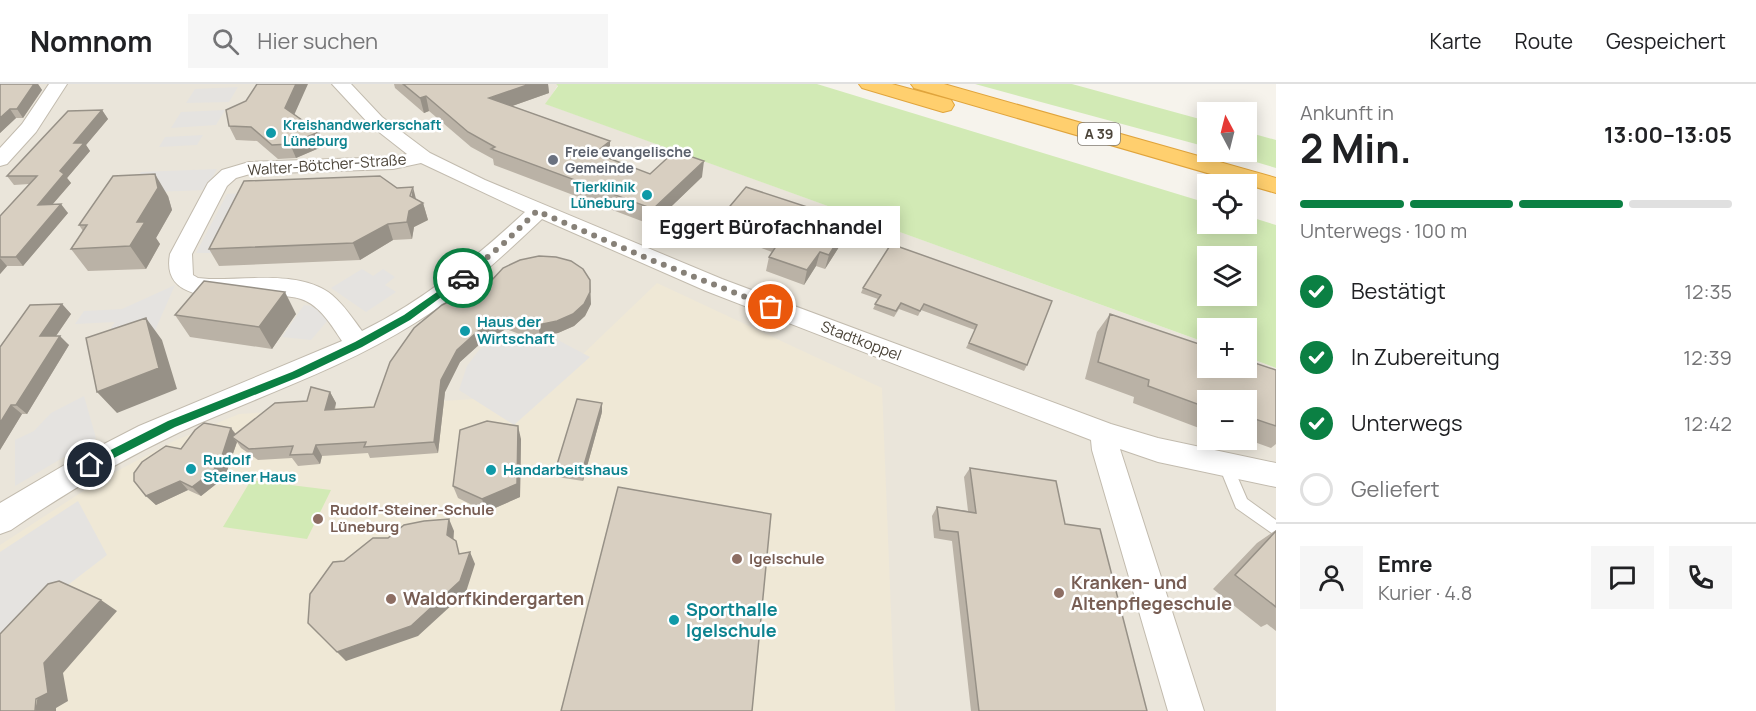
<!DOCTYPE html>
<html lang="de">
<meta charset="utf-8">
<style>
body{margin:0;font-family:Manrope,sans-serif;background:#f6f6f6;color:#202124;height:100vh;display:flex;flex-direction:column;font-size:22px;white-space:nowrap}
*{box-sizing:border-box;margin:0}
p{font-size:20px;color:#757577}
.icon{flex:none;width:33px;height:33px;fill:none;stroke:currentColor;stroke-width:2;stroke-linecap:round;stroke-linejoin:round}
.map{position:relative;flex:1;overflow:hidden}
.sheet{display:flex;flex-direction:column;background:#fff;width:480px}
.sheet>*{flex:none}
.needle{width:39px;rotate:353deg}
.buttons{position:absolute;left:1197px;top:18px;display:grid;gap:12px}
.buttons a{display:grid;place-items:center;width:60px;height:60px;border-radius:0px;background:#fff;box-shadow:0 3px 15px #0003;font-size:30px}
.pin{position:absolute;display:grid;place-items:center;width:51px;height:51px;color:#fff;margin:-26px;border:3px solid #fff;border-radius:50%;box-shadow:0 2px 6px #0007}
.courier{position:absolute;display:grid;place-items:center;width:60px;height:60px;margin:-30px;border:4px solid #0b8043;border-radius:50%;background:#fff;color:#222;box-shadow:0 2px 8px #0007}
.bubble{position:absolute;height:42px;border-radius:0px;background:#fff;box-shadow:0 3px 15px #0003;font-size:20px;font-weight:700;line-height:42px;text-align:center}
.overview em{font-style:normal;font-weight:700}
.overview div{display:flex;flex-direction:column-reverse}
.overview{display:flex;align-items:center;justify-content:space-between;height:102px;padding:0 24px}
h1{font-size:39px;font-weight:700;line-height:45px}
.bar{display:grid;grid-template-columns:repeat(4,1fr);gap:9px 6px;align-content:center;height:72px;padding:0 24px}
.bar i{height:8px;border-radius:4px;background:#e0e0e0}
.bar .selected{background:#0b8043}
.bar p{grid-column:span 4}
.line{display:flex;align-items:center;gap:15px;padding:0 24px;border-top:2px solid #e0e0e0}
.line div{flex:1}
.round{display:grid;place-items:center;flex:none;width:63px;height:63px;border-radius:0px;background:#f6f6f6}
ol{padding:0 24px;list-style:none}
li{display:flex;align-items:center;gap:18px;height:66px}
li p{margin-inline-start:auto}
li .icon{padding:6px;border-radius:50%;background:#0b8043;color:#fff;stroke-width:4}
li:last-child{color:#757577}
li i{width:33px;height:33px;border:3px solid #e0e0e0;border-radius:50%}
header{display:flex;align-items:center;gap:36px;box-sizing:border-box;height:84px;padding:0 30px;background:#fff;border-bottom:2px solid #e0e0e0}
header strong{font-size:28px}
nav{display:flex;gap:33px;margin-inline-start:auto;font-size:21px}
.search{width:420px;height:54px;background:#f6f6f6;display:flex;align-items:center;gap:15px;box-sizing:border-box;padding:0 21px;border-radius:0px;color:#757577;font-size:22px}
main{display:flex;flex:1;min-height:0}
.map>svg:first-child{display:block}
</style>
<header>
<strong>Nomnom</strong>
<div class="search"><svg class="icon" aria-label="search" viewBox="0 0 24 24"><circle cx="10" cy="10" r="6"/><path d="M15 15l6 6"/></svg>Hier suchen</div>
<nav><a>Karte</a><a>Route</a><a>Gespeichert</a></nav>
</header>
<main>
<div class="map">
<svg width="1276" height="627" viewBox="0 0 1276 627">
<rect width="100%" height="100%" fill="#f6f3ec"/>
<path fill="#eae5da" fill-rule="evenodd" d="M0 0H556L558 1 546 20 1207 259 1208 284H1246L1247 273 1276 284V627H0ZM1208 316H1246V356H1208Z"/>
<path fill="#efe8d6" d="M657 199 882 304 895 627H0V461L102 395 174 357 239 330 474 315 512 338Z"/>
<path fill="#d2eab5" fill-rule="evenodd" d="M556 0H817L1207 119 1208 140H1246L1247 132 1276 141V284L1247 273 1246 244H1208L1207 259 545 20 558 2ZM1246 172V212H1208V172Z
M975 0H1072L1207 37V63Z
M1247 48 1276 56V84L1222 68H1246Z
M251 396 331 406 307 455 223 443Z"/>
<path fill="#e5e3e0" d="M238 3 229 18 186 19 195 5Z
M225 26 216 41 171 44 181 28Z
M203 51 197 61 159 63 165 53Z
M217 85 206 106 127 109 141 88Z
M245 109 216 169H196L227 110Z
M362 185 373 192 383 185 395 193 385 201 396 208 366 228 331 204Z
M175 201 153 251 93 272 115 238 75 240 84 227 122 225Z
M304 221 318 223 328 236 311 256 282 253Z
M507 250 539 256 556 255 590 273 514 341 459 306 467 282 479 266Z
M84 312 96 354 15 402V356L34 347 51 329Z
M78 417 107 471 0 553V468Z"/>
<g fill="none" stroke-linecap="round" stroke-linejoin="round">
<defs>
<path id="service" d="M1226 376 1231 378 1247 415 1276 436V452L1236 424 1219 382 1221 378Z"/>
<path id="minor" d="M49 0H67L36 48 7 80 0 82V64L22 40Z
M332 0H351L382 33 430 69 485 96 722 195 1111 340 1158 354 1276 379V403L1158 378 1120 365 1204 627H1168L1092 366 1091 356 706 207 542 135C502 173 462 210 415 239 342 285 259 312 180 348 121 376 65 409 11 446L0 450V419L73 376 139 342 342 257C332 242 320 221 301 215 266 203 158 235 170 170L208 99 222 86 249 78 393 73 407 70 370 41ZM421 79 525 128C475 174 423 217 362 247 353 235 344 221 332 211 301 186 246 196 209 195L198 194 193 191 192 170 227 102 236 94 250 90 393 85Z"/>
<path id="motorway" d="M859 0H892L951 16 954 21 951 26 943 28 862 4Z
M911 0H944L1276 94V109L914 4Z"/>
</defs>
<use href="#service" stroke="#c2bbae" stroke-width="2"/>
<use href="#minor" stroke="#c2bbae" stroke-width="2"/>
<use href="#motorway" stroke="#e0a43c" stroke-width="2"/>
<use href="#service" fill="#fff" fill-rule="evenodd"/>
<use href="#minor" fill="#fff" fill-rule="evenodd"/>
<use href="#motorway" fill="#ffcf6e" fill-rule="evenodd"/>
</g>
<path fill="#bab2a6" d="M0 0H38L42 6 23 34H16L0 49Z
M394 0H548L549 9 512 22 610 57V72L608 74 650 90 702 93 652 141 494 81 493 75 471 63 429 27 424 29 395 4Z
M102 26 108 35 86 61 90 67 67 94 71 99 52 121 68 129 23 182H7L0 190V132L29 100 14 101 7 92Z
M294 30 319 48 324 62 296 74 278 75 257 57 236 56 229 42Z
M168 112 172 126 156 154 160 160 146 185 88 187 71 165 83 147 79 141Z
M416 115 423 119 428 136 414 143 412 155 393 156 360 176 219 182 209 165Z
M720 134 846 152 825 185 816 182 804 201 766 187 769 173 772 168 719 148Z
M891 160 1027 281 1024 287 966 264 975 246 921 226 918 232 899 225 894 233 873 225 878 215 861 209 863 204Z
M62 220 71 230 56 252 69 261 27 330H22L0 366V263Z
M591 220 585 232 574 242 558 249 540 252 522 251 506 245 481 259 460 278 445 308 438 369 370 374 368 369 322 372 320 380 298 382 292 374 258 376 241 364 237 358 227 387 220 397 201 412 188 406 156 421 146 412 181 365 231 344 236 350 307 317 330 308 336 319 335 326 374 323 414 244Z
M296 230 272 265 190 253 175 231Z
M1110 230 1276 286V360L1271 364 1246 355V316H1208V341L1204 339 1199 344 1133 319 1134 313 1085 295 1097 248Z
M602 328 583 397 557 393 556 384Z
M521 355 520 413 486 428 458 414 453 402Z
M970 384 1065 440 1147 627H971L952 457 934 454 932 432 937 423 968 427 964 393Z
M1276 446V547L1267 540 1261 543 1213 505 1257 459Z"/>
<path fill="#979187" d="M34 0H38L42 6 23 34 17 25Z
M296 0H308L291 38 285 24Z
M530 0H548L549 9 492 29 489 14Z
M426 12 429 27 424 29 420 14Z
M10 25 16 34 0 49V34Z
M102 26 108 35 86 61 90 67 67 94 71 99 45 129 38 121 60 87 74 59Z
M319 48 324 62 296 74 290 60Z
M610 57V72L596 84 595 69Z
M704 77 702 93 652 141 653 125Z
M155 90 168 112 172 126 156 154 160 160 146 185 130 162 137 138Z
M413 103 417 119H423L428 136 414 143 412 155 407 138Z
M61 120 68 129 23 182 16 173Z
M850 137 846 152 825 185 829 171Z
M388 140 393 156 360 176 353 159Z
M820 168 816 182 804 201 807 186Z
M0 174 7 182 0 190Z
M590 196 591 220 585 232 574 242 558 249 540 252 538 241Z
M285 208 296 230 272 265 259 243Z
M62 220 71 230 49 262 40 252Z
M504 233 506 245 481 259 460 278 445 308 438 369 434 358 441 296 457 266 478 247Z
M146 234 162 256 177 305 117 329 97 308Z
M60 252 69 261 27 330 16 321Z
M330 308 336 319 331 337 325 326Z
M602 319V328L583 397 582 388Z
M11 321 22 330 0 366V339Z
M518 342 521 355 520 413 486 428 482 415Z
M231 344 238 354 232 353 237 358 227 387 220 397 201 412 192 403Z
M316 361 322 372 320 380 313 370Z
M180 397 188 406 156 421 146 412Z
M449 435 454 447 453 463 447 451Z
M470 468 475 480 466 508 418 552 346 577 337 568Z
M101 516 117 527 63 589 68 617 56 624V627H35L44 579Z"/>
<path fill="#d8cfc1" stroke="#979187" stroke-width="1.5" d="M0 0H34L17 25H10L0 34Z
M257 0H296L285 24 319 48 290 60 272 61 251 43 229 42 226 26 246 17Z
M403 0H530L489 14 610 57 595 69 650 90 675 67 704 77 653 125 491 65 495 63 468 48 426 12 420 14Z
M102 26 74 59H84L60 87 64 90 38 121 61 120 16 173H0V132L37 92H7L68 27Z
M155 90 158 104 137 138H145L130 162 71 165 87 141H79L113 92Z
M380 92 397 104 413 103 410 112 423 119 409 127 407 138 388 140 353 159 209 165 244 97Z
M746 103 850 137 829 171 820 168 807 186 769 173 781 155 720 134Z
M891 160 1052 217 1027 281 969 259 977 241 924 220 920 227 901 219 896 227 875 220 881 211 863 204Z
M539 172 556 173 571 177 583 185 590 196V208L584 220 573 230 557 237 538 241 520 239 504 233 478 247 457 266 441 296 434 358 364 363 366 358 316 361 313 370 290 371 293 362 249 365 232 353 275 319 307 317 311 303 330 308 325 326 374 323 390 278 414 244 442 221 492 196 503 184 520 176Z
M204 197 285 208 259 243 175 231Z
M62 220 40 252H60L16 321H11L0 339V263L30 221Z
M1110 230 1208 263V284H1246V276L1276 286V342L1246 332V316H1208V324L1148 302 1149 296 1098 278Z
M146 234 159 284 97 308 86 254Z
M577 315 602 319 582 388 556 384Z
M487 337 518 342 517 400 482 415 453 402 460 346Z
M204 339 231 344 220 378 212 388 192 403 180 397 146 412 134 397V389L142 378 166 362 181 365 195 346Z
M970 384 1056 397 1065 440 1100 445 1147 627H979L958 448 940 446 937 423 976 429Z
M618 403 771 430 752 627H561Z
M449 435 447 451 456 457 459 470 470 468 460 497 411 542 337 568 308 539 310 510 333 478 344 477 373 454H388L404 441 424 437Z
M1276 447V523L1235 491Z
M59 497 101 516 44 579 48 609 36 615 35 627H0V550L48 500Z"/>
<path fill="#0b8043" d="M460 192 467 194 410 236 362 263 299 293 175 343 94 384H87V378L168 337 292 288 355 258 404 231Z"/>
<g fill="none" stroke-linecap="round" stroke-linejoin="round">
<path stroke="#878178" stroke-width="6" stroke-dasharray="0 10.8" d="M463 194 504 159 537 127 654 177 771 223"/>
</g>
<g fill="#0f9aa8" stroke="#fff" stroke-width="2">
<circle cx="271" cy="49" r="6"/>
<circle cx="647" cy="111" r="6"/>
<circle cx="465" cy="247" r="6"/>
<circle cx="191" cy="385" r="6"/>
<circle cx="491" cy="386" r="6"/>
<circle cx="674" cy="536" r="6"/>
</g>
<circle fill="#6b7280" stroke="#fff" stroke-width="2" cx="553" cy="76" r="6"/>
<g fill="#8d6e63" stroke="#fff" stroke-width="2">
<circle cx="318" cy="435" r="6"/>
<circle cx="737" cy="475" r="6"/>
<circle cx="1059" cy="509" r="6"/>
<circle cx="391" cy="515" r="6"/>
</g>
<g text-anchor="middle" stroke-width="5" stroke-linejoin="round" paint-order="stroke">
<g font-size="14" font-weight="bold" fill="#0d838f" stroke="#fff" text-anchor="start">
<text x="283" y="46">Kreishandwerkerschaft<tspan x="283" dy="16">Lüneburg</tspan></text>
<text x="635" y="108" text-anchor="end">Tierklinik<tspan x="635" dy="16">Lüneburg</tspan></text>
</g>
<rect fill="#fff" stroke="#817c74" stroke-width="1.5" x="1078" y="39" width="42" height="22" rx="4.5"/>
<g font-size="14" font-weight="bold" fill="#4b4439">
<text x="1099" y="55">A 39</text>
</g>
<g font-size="14" font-weight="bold" fill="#5b616d" stroke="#fff" text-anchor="start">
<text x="565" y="73">Freie evangelische<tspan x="565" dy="16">Gemeinde</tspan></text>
</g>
<g font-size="15" fill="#4b4439" stroke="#fff">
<text transform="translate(327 81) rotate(-4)" y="5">Walter-Bötcher-Straße</text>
<text transform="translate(861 257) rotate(21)" y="5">Stadtkoppel</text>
</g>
<g font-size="15" font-weight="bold" fill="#0d838f" stroke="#fff" text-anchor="start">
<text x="477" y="243">Haus der<tspan x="477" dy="17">Wirtschaft</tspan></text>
<text x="203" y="381">Rudolf<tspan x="203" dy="17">Steiner Haus</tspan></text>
<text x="503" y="391">Handarbeitshaus</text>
</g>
<g font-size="15" font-weight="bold" fill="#785e54" stroke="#fff" text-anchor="start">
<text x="330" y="431">Rudolf-Steiner-Schule<tspan x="330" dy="17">Lüneburg</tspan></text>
<text x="749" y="480">Igelschule</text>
</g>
<g font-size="18" font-weight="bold" fill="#785e54" stroke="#fff" text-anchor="start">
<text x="1071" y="505">Kranken- und<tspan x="1071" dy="21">Altenpflegeschule</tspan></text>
<text x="403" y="521">Waldorfkindergarten</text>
</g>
<g font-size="18" font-weight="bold" fill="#0d838f" stroke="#fff" text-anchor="start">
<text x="686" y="532">Sporthalle<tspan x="686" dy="21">Igelschule</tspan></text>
</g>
</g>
</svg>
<div class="buttons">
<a><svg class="needle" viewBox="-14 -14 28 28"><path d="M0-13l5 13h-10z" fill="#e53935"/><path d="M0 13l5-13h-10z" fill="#757577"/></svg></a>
<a><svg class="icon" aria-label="locate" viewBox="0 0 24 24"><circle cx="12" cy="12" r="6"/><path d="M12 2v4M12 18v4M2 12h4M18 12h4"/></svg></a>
<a><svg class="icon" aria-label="layers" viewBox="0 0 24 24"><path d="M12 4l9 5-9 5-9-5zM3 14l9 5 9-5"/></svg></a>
<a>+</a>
<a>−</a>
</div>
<div class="pin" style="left:771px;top:223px;background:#ea580c"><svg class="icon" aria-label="bag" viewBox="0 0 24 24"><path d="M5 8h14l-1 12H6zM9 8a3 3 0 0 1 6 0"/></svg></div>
<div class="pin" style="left:90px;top:381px;background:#1f2937"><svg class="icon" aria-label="home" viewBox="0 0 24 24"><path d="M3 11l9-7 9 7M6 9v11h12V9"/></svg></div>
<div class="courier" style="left:463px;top:194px"><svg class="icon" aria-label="car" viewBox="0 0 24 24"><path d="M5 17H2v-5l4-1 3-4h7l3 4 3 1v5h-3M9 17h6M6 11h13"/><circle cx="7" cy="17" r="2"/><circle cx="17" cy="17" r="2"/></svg></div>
<div class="bubble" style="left:642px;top:122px;width:258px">Eggert Bürofachhandel</div>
</div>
<section class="sheet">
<div class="overview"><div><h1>2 Min.</h1><p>Ankunft in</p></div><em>13:00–13:05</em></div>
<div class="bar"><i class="selected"></i><i class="selected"></i><i class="selected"></i><i></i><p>Unterwegs · 100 m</p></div>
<ol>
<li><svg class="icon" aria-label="check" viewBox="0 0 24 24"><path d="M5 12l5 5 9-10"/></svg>Bestätigt<p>12:35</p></li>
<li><svg class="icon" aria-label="check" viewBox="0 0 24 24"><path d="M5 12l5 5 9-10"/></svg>In Zubereitung<p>12:39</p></li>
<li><svg class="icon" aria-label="check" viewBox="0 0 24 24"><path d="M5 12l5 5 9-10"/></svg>Unterwegs<p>12:42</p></li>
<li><i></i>Geliefert</li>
</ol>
<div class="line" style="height:108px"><a class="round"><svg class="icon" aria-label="person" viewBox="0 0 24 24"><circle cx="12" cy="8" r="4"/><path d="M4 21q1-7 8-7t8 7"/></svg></a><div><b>Emre</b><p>Kurier · 4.8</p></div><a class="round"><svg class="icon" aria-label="chat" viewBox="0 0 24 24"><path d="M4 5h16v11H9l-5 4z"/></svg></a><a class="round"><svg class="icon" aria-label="phone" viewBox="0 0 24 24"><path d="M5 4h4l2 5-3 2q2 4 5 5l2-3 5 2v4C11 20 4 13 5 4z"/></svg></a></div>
</section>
</main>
